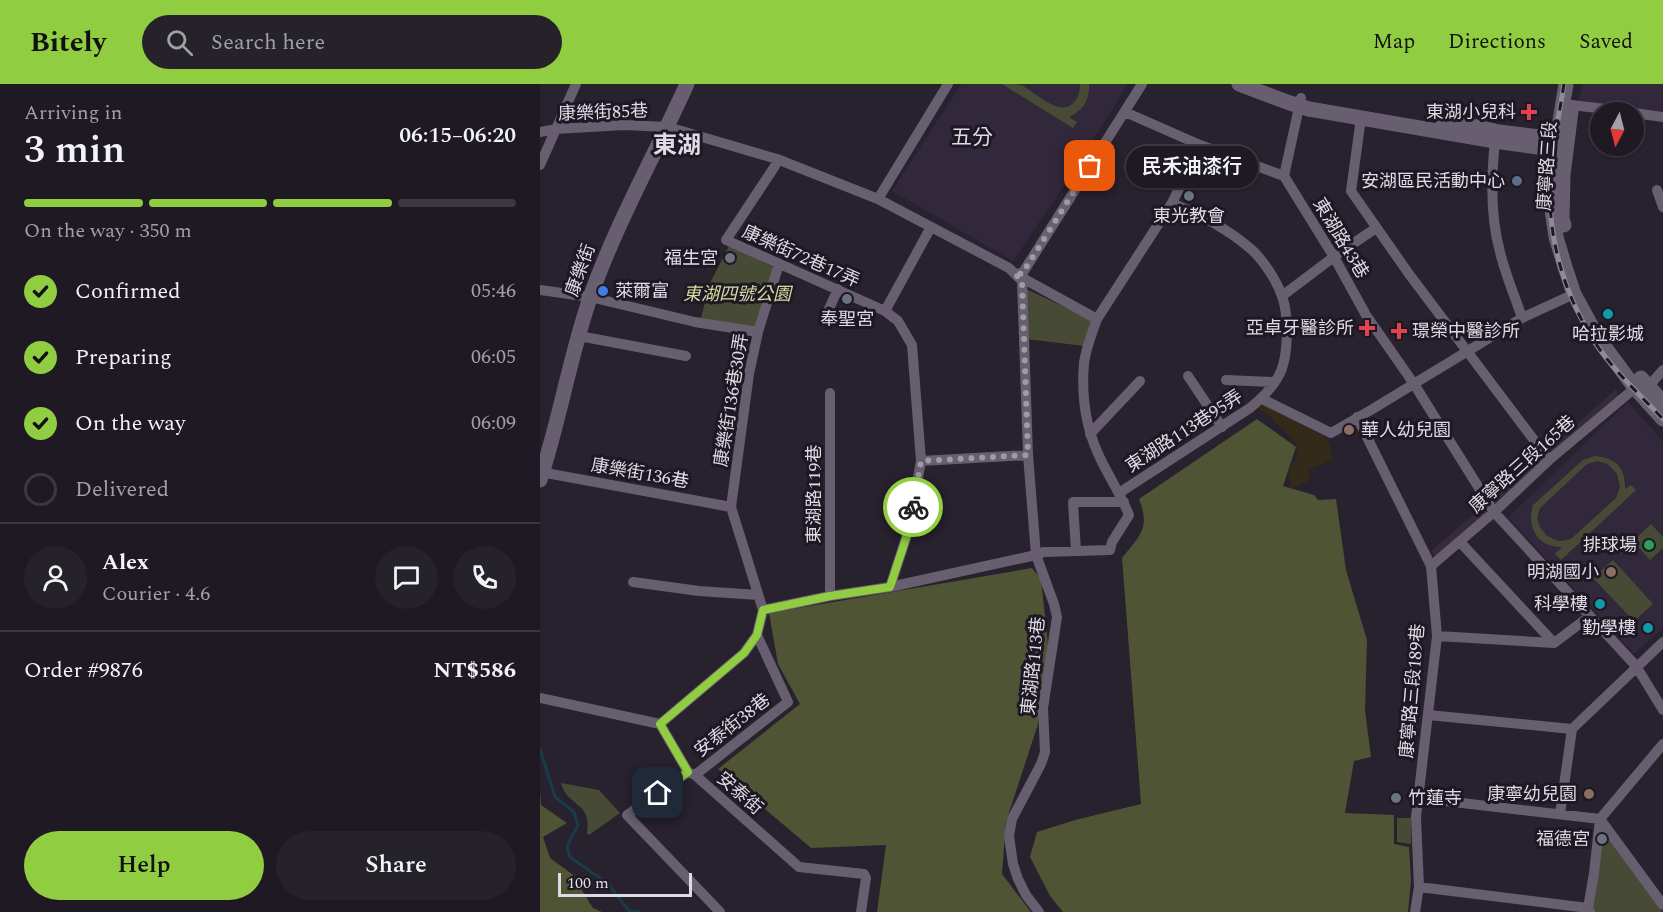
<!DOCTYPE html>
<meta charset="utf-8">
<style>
body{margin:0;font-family:Spectral,"Noto Sans TC",serif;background:#26222a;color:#f1f3f6;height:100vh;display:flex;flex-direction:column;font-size:22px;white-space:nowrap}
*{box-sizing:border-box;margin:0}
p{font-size:20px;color:#a1a0a5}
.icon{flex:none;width:33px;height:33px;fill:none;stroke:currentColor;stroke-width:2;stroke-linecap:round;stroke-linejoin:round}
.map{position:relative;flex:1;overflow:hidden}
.drawer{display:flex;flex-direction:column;background:#1e1922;width:540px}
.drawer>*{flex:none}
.needle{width:39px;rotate:187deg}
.fabs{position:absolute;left:1050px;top:18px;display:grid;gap:12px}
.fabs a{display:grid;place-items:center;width:54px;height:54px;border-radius:50%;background:#1e1922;box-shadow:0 2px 4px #0004,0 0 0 2px #3c3840;font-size:30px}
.scale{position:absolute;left:18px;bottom:15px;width:134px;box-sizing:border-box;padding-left:6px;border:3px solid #dfdbe4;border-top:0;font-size:16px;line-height:21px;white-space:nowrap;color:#dfdbe4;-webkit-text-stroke:4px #1e1824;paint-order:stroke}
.pin{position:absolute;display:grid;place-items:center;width:51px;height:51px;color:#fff;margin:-26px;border-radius:12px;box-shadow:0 3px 9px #0006}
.courier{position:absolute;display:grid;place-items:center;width:60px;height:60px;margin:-30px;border:4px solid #90cd41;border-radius:50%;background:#fff;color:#222;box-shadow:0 2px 8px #0007}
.bubble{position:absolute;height:42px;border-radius:21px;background:#1e1922;box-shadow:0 2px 4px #0004,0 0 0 2px #3c3840;font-size:20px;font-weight:600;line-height:42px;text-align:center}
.overview em{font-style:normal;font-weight:600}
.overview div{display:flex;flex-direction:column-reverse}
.overview{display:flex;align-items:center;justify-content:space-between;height:102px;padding:0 24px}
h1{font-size:39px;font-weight:600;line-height:45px}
.bar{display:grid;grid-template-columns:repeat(4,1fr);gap:9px 6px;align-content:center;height:72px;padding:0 24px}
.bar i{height:8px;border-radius:4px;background:#3c3840}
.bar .current{background:#90cd41}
.bar p{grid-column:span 4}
.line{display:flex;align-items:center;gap:15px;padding:0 24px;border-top:2px solid #3c3840}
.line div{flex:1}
.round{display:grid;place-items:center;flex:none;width:63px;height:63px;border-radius:32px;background:#26222a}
ol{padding:0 24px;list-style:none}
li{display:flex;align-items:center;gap:18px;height:66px}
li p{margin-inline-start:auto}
li .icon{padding:6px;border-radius:50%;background:#90cd41;color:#111;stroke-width:4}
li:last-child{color:#a1a0a5}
li i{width:33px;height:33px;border:3px solid #3c3840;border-radius:50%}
.cta{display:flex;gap:12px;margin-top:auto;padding:12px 24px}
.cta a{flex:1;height:69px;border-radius:36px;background:#90cd41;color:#111;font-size:24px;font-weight:600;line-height:69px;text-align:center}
.cta a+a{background:#26222a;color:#f1f3f6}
header{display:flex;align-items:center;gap:36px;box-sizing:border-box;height:84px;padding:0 30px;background:#90cd41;color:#111}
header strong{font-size:28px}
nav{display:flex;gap:33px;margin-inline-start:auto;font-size:21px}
.search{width:420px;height:54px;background:#26222a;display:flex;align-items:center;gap:15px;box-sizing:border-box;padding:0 21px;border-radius:33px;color:#a1a0a5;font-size:22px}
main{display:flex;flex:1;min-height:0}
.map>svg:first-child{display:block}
</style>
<header>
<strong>Bitely</strong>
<div class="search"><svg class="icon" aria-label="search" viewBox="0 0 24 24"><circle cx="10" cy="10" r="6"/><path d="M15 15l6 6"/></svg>Search here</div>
<nav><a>Map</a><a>Directions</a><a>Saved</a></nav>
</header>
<main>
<section class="drawer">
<div class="overview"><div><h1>3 min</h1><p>Arriving in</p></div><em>06:15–06:20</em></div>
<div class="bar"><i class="current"></i><i class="current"></i><i class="current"></i><i></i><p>On the way · 350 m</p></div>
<ol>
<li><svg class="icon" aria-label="check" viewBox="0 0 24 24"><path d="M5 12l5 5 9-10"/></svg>Confirmed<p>05:46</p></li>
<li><svg class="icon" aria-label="check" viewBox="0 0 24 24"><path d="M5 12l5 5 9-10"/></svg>Preparing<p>06:05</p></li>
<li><svg class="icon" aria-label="check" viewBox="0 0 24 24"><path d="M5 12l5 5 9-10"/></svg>On the way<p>06:09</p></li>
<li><i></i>Delivered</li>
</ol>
<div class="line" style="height:108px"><a class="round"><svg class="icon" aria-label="person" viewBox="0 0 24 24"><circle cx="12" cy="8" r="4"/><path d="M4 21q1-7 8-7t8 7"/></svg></a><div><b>Alex</b><p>Courier · 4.6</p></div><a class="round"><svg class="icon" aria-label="chat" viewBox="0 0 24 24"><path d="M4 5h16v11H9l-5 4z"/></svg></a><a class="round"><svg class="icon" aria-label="phone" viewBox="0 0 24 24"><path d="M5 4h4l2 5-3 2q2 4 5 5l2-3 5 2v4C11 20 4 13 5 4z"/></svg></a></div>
<div class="line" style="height:78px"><div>Order #9876</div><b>NT$586</b></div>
<div class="cta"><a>Help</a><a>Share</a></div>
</section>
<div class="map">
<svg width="1123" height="828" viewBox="0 0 1123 828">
<rect width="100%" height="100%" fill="#28212e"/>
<path fill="#352b39" d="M1076 305 1081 318 900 478 891 467 1016 359Z"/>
<path fill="#332a1a" d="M723 320 784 352 790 361 792 376 768 386 771 396 751 404 748 389 753 379 758 372 757 363 753 355 741 343 733 338 734 335 718 325Z"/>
<path fill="#31283b" d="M421 0H588L529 94 473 177 352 107Z
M1043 0H1123V30L1037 20Z
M1088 318 1123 357V544L1094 570 968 433Z"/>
<path fill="#474b36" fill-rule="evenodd" d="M462 0C468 0 475 0 481 1 494 7 516 31 531 21 538 16 540 8 540 0H549C550 16 543 26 529 33L537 38 533 44Z
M189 162 235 184 217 245 161 234 170 199Z
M484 204 552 236 544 262 486 255Z
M1055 372C1076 374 1086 384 1085 405L1091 401 1096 406 1021 476 1015 470 1022 463C998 464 986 443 993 421L1043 376ZM1057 377 1068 380 1077 390 1080 403 1076 414 1031 455 1021 457 1016 456 1007 452 1000 443 997 434 1000 424 1047 380Z
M1111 440 1123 453V464L1110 476 1093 457Z
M1073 476 1113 520 1094 537 1053 494Z
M21 699 59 706 80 729 49 751 47 749C52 717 27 723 21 699Z
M857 734H871V760L857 758Z
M1067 742 1122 828H1055L1051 823 1062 743Z"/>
<path fill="#4f5434" d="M717 335 756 363 743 402 774 411 778 416 796 415 806 486 827 556 825 626 831 673 814 677 805 729 854 731V760L869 763 871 796 868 828H523L510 812 490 773 497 748 535 736 601 720 582 474C599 452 611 445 599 415Z
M492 484 501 495 508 561 498 640 466 738 462 790 491 828H337L346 761 271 764 178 685 260 620 238 580 229 529Z
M0 706 1 721 27 739 3 753 10 774 32 790 53 824 62 828H0Z"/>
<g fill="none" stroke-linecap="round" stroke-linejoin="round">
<path stroke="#183c4b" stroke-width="3" d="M0 665 15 713 34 728 38 741 27 762 30 773 68 800 89 827 99 828"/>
<path stroke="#675f6f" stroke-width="10" d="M761 14 744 92 794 173 826 231 874 300 954 428 1096 582 1123 626
M1032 21 1090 28
M585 28 660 61 744 92
M1094 29 1123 33
M821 34 811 107 869 190 1009 376
M0 48 16 45 84 41 128 43 237 75 338 115 469 184 482 197 488 371 496 471 514 520 517 533 503 624 505 668 501 680 472 735 469 752 473 780 478 795 486 811 499 828
M955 57C951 94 950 132 960 168 965 190 975 212 982 234
M237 75 235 82 186 156 345 227 358 237 372 261 381 377 368 448 350 503
M0 81 36 0
M1117 106 1123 123
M338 115 408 0
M474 189 482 190 602 0
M0 206 50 213 155 238 218 248
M742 212 795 172 836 144
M288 227 298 205
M345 227 391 143
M557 235 632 119 660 61
M39 252 146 272
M648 292 682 343
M686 296 734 298
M1108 303 1123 286
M290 309V512
M722 315 791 349 831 326 982 234 1034 210
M817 333 891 482 897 552 876 733 879 803 875 828
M550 350 600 297
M381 377 488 371
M0 388 191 423
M579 409 710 324C721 315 731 306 738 293 749 275 749 232 742 212 737 197 723 176 712 166 687 144 662 132 632 119
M920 458 1014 559
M536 467 533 418H584
M891 482 954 428 1009 376 1095 304
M93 498 159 507 218 511
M223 526 290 512 350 503 496 471 504 468 570 466 572 458 589 431C582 413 571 396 562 378 546 347 541 314 544 279 546 264 552 249 557 235L477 191
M897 552 1014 559 1050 532
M0 614 120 640 148 688 155 691 259 783 324 790 326 794 321 828
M888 631 1032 645
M120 640 204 569 217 551 223 526 191 423 209 290 218 248 239 180
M1032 645 1123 558
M148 688 87 731 180 828
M155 691 248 618 217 551
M879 714 1060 735
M1020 730 1032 645
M1060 735 1123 821
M879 803 1048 824 1050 828
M1048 824 1054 789 1060 735 1123 660"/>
<path stroke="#675f6f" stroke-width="15" d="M699 0 747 18 769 25 955 57 1026 67
M1026 0 1017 55 1012 99V126L1016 153 1025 183 1034 210 1058 254 1095 304 1123 335
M903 38 937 43 959 48 1024 56
M1024 141 1022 135 1023 91 1031 27
M1101 294 1123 318
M0 396C20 335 30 271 51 211 77 138 115 71 147 0"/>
<defs>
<path id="rail" d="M1024 0C1019 33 1011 66 1010 100 1008 156 1025 213 1056 260 1075 288 1100 311 1123 335"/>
</defs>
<use href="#rail" stroke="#8f8a95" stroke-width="5"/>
<use href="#rail" stroke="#1e1824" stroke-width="3" stroke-dasharray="9" stroke-linecap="butt"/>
</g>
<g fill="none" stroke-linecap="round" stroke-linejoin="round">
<path stroke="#9f9aa4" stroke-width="6" stroke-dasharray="0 10.8" d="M373 423 381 377 488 371 482 197 474 189 482 190 550 82"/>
<path stroke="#90cd41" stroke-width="8" d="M118 709 148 688 120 640 204 569 217 551 223 526 290 512 350 503 368 448 373 423"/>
</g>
<g fill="#e0444e" stroke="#1e1824" stroke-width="2">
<path d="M986 19h6v6h6v6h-6v6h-6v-6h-6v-6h6z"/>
<path d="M824 235h6v6h6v6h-6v6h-6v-6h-6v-6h6z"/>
<path d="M856 238h6v6h6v6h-6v6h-6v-6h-6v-6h6z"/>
</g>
<circle fill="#5c6f8a" stroke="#1e1824" stroke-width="2" cx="977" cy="97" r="6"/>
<g fill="#6b7280" stroke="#1e1824" stroke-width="2">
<circle cx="649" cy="112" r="6"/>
<circle cx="190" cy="174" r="6"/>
<circle cx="307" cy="215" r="6"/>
<circle cx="856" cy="714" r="6"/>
<circle cx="1062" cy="755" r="6"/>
</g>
<circle fill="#3f7fe0" stroke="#1e1824" stroke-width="2" cx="63" cy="207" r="6"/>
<g fill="#0f9aa8" stroke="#1e1824" stroke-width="2">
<circle cx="1068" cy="230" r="6"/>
<circle cx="1060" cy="520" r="6"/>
<circle cx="1108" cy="544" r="6"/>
</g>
<g fill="#8d6e63" stroke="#1e1824" stroke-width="2">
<circle cx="809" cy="346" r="6"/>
<circle cx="1071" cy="488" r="6"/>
<circle cx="1049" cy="710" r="6"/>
</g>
<circle fill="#2e9e5b" stroke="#1e1824" stroke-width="2" cx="1109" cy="461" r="6"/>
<g text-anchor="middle" stroke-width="6" stroke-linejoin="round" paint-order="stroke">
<g font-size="18" fill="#dfdbe4" stroke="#1e1824">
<text transform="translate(63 28) rotate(-2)" y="6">康樂街85巷</text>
<text transform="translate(1007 82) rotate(-86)" y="6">康寧路三段</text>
<text transform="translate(801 154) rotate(59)" y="6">東湖路43巷</text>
<text transform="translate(261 172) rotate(24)" y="6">康樂街72巷17弄</text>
<text transform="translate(40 186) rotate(-70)" y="6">康樂街</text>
<text transform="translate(191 316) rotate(-81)" y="6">康樂街136巷30弄</text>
<text transform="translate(644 347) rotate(-33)" y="6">東湖路113巷95弄</text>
<text transform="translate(982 380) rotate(-42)" y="6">康寧路三段165巷</text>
<text transform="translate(100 389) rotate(10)" y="6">康樂街136巷</text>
<text transform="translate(274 410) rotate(-90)" y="6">東湖路119巷</text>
<text transform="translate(493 582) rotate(-84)" y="6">東湖路113巷</text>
<text transform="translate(872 607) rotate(-85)" y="6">康寧路三段189巷</text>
<text transform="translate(192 641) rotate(-38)" y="6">安泰街38巷</text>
<text transform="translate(200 709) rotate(41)" y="6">安泰街</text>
</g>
<g font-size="18" fill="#dfdbe4" stroke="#1e1824" text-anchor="end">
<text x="976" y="34">東湖小兒科</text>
<text x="965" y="103">安湖區民活動中心</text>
<text x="649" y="138" text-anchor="middle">東光教會</text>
<text x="178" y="180">福生宮</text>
<text x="75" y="213" text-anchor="start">萊爾富</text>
<text x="307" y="241" text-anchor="middle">奉聖宮</text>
<text x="814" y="250">亞卓牙醫診所</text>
<text x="872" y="253" text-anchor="start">璟榮中醫診所</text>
<text x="1068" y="256" text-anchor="middle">哈拉影城</text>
<text x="821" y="352" text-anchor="start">華人幼兒園</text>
<text x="1097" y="467">排球場</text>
<text x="1059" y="494">明湖國小</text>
<text x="1048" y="526">科學樓</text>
<text x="1096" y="550">勤學樓</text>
<text x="1037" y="716">康寧幼兒園</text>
<text x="868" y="720" text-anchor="start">竹蓮寺</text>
<text x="1050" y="761">福德宮</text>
</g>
<g font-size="18" font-style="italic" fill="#d3dca0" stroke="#1e1824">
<text x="197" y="216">東湖四號公園</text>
</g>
<g font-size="21" fill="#dfdbe4" stroke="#1e1824">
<text x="432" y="60">五分</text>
</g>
<g font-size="24" font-weight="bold" fill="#dfdbe4" stroke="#1e1824">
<text x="137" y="69">東湖</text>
</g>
</g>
</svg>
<div class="fabs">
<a><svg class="needle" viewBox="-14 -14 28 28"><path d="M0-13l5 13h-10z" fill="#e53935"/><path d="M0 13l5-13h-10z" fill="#a1a0a5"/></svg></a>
</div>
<div class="scale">100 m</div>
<div class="pin" style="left:550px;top:82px;background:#ea580c"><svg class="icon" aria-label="bag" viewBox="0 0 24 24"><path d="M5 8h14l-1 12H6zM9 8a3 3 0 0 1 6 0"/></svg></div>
<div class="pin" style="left:118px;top:709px;background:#1f2937"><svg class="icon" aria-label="home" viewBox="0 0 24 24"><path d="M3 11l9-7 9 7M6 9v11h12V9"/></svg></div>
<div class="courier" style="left:373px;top:423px"><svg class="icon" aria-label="bike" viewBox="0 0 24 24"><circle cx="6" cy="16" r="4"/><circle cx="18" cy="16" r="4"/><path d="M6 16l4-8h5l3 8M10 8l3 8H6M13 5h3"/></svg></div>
<div class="bubble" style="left:586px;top:62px;width:132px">民禾油漆行</div>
</div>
</main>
